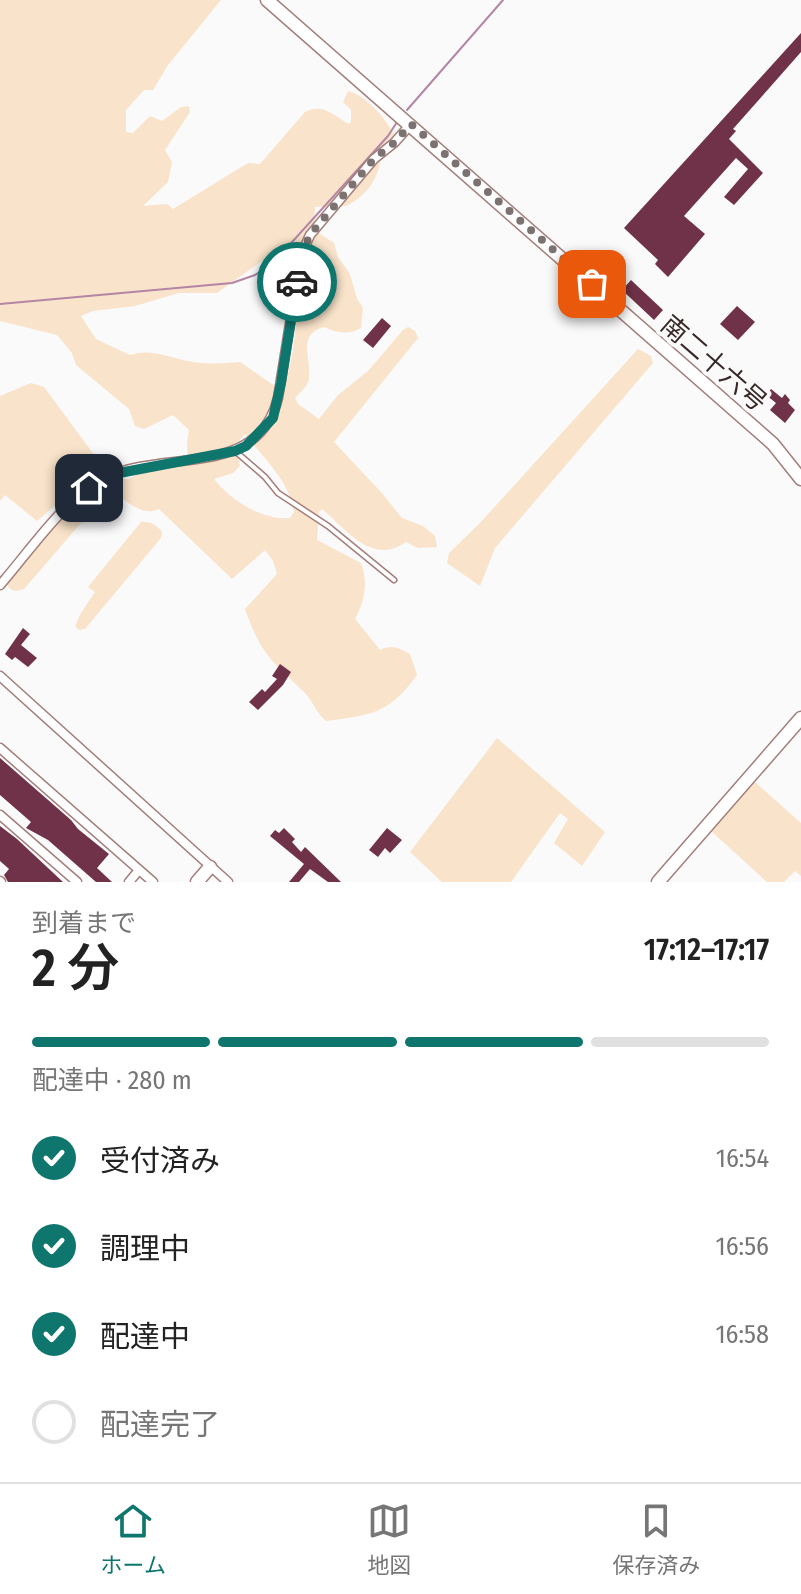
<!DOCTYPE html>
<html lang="ja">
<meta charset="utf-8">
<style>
body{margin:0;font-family:"Fira Sans Condensed","Noto Sans JP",sans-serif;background:#f2f2f2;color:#222;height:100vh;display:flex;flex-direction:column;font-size:30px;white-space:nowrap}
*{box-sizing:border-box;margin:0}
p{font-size:26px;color:#767676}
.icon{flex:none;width:44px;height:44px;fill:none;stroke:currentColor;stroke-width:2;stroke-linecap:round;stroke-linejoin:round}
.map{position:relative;height:882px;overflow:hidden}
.side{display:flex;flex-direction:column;background:#fff;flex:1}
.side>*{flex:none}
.pin{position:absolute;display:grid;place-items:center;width:68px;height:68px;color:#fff;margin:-34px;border-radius:16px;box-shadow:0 4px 12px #0006}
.courier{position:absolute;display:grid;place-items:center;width:80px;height:80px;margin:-40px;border:6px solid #0f766e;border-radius:50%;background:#fff;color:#222;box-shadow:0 2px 10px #0007}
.headline em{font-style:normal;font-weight:600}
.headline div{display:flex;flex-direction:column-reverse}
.headline{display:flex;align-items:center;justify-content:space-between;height:136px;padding:0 32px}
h1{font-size:52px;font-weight:600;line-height:60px}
.bar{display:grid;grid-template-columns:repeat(4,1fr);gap:12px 8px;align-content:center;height:96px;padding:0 32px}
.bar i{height:10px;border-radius:6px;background:#e0e0e0}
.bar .on{background:#0f766e}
.bar p{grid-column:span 4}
ol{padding:0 32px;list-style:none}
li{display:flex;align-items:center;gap:24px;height:88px}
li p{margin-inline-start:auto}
li .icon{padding:8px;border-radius:50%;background:#0f766e;color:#fff;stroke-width:4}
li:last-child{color:#767676}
li i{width:44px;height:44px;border:4px solid #e0e0e0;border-radius:50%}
.tab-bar{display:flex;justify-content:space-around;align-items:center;height:112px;border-top:2px solid #e0e0e0;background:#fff;font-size:22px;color:#767676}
.tab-bar a{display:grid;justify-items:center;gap:4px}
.tab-bar .on{color:#0f766e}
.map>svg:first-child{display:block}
</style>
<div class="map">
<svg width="801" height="882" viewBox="0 0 801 882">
<rect width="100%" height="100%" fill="#fafafa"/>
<path fill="#f9e3ca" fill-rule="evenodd" d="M0 0H221L168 65 153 90H144L126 110V132L133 133 150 116 162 121 181 107 189 106 190 112 165 150 172 162 168 182 143 206 167 204 173 209 248 163 260 164 305 112C322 103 333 114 348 124L351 122V110L343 102 348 91C368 97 384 117 394 134L379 152C384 172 367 196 348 205 340 208 325 206 315 207L314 230 334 243 338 257 350 274 357 299 363 308 361 328C349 335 336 333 324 327 297 334 311 357 309 377 309 386 301 391 295 398L298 404 319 419 338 395 368 371 403 330 408 327 415 331 418 338 334 442 381 492 402 518 423 526 435 536 437 547 418 548 406 542C372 566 347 530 322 509L319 512 317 540 361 563C368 582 365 601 355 619L380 650C392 644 398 648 410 654L417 675C389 714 371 715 326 721 315 712 313 700 303 691 271 661 260 652 245 609L277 574 273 561 265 550 232 579 159 509C142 517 128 502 114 492L106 494 24 589C16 592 12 592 7 585L8 567 53 529 82 489H74L37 521 5 495 0 501V396L31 383 44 387 101 464 106 466 115 479H128L149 469 188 463 187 442 189 430 173 415 144 429 135 426 129 409 76 365 72 353 57 335 0 321ZM279 249H292L305 259C294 301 299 352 282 391L240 362C223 363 205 365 188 361 167 357 151 348 130 355L96 339 81 316 93 311 135 306 179 293H217ZM245 434C264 459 289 480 294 512L290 518C263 521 230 500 214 479L233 473 240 466 235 445Z
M638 349 651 356 653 363 495 548 480 586 447 563 449 553 480 523Z
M141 522C150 521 157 525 162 532L161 538 85 629 79 630 75 626 81 613 95 592 88 587Z
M497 738 605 832 582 866 554 843 568 819 560 813 511 882H442L410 852Z
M754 781 801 823V876L795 871 784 882H767L711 831Z"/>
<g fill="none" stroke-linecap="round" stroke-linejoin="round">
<path stroke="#b485a4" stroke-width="2" d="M407 110 503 0
M0 304 232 283 255 275 274 262 388 136 397 122"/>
</g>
<path fill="#703248" d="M801 33V52L733 129 736 131 729 139 763 173 734 205 724 197 748 169 736 158 684 216 705 234 668 277 655 264 658 260 624 228Z
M631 280 663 310 654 320 622 290Z
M737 306 755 322 738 340 720 324Z
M382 318 391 326 373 348 363 340Z
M771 389 782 398 785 394 790 400 788 403 795 410 785 423 770 410 776 403 766 395Z
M23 628 30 634 21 645 37 658 28 667 15 657 12 660 5 654Z
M280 664 291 672 283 685 258 710 249 702 262 689 265 692 277 679 272 676Z
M0 758 71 820 78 829 109 854 97 868 112 882H96L48 840 26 828 31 822 0 795Z
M0 826 17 839 63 882H8L4 875 9 869 0 861Z
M284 828 295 839 292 842 301 852 305 847 341 882H328L310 869 299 882H289L304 864 270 836 275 830 279 833Z
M387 828 402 840 390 853 385 848 378 857 369 850Z"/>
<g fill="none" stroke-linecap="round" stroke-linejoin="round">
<defs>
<path id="lane" d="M235 451 265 477 278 493 328 526 394 580"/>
<path id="street" d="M0 585C30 551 65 497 107 477 166 449 258 479 278 398L301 255 310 235 374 159 394 143 411 124
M0 676 228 882
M0 748 153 882
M0 815 77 882
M0 881 1 882
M129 882 139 870"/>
<path id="secondary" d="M267 0 773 444 801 479
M197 882 210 867
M658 882 801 718"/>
</defs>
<use href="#lane" stroke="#a37e7b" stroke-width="7"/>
<use href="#street" stroke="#a37e7b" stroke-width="11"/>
<use href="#secondary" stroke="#a37e7b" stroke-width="15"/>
<use href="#lane" stroke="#fff" stroke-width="4"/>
<use href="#street" stroke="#fff" stroke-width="8"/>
<use href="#secondary" stroke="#fff" stroke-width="12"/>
</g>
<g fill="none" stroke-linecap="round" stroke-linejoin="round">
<path stroke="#7b7271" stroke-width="8" stroke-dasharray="0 14.4" d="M297 282 301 255 310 235 374 159 394 143 411 124 592 284"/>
<path stroke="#0f766e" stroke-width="10" d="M89 488 114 474 235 451 246 446 273 418 281 383 297 282"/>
</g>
<g text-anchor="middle" stroke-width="8" stroke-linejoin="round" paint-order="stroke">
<g font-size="26" fill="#372827" stroke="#fafafa">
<text transform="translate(714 363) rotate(41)" y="9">南二十六号</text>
</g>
</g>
</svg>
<div class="pin" style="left:592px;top:284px;background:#ea580c"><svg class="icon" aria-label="bag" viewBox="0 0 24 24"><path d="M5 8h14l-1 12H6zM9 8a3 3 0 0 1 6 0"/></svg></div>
<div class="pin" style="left:89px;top:488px;background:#1f2937"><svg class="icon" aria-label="home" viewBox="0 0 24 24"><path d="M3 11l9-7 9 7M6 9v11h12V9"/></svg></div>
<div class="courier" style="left:297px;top:282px"><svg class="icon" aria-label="car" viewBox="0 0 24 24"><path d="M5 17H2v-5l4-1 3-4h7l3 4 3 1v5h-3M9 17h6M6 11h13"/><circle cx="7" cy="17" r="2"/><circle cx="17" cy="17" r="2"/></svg></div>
</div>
<section class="side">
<div class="headline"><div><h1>2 分</h1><p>到着まで</p></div><em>17:12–17:17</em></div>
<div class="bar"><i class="on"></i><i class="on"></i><i class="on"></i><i></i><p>配達中 · 280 m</p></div>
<ol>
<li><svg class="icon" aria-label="check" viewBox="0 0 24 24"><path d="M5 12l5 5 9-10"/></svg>受付済み<p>16:54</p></li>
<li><svg class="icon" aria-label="check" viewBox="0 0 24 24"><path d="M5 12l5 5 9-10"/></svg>調理中<p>16:56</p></li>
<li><svg class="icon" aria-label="check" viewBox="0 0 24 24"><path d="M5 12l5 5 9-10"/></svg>配達中<p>16:58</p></li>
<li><i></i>配達完了</li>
</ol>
</section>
<nav class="tab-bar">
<a class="on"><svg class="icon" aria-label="home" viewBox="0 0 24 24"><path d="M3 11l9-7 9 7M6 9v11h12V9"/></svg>ホーム</a>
<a><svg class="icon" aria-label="map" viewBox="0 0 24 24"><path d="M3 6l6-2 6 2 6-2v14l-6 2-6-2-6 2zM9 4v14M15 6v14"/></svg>地図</a>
<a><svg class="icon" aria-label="saved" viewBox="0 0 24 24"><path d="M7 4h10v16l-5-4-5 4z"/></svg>保存済み</a>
</nav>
